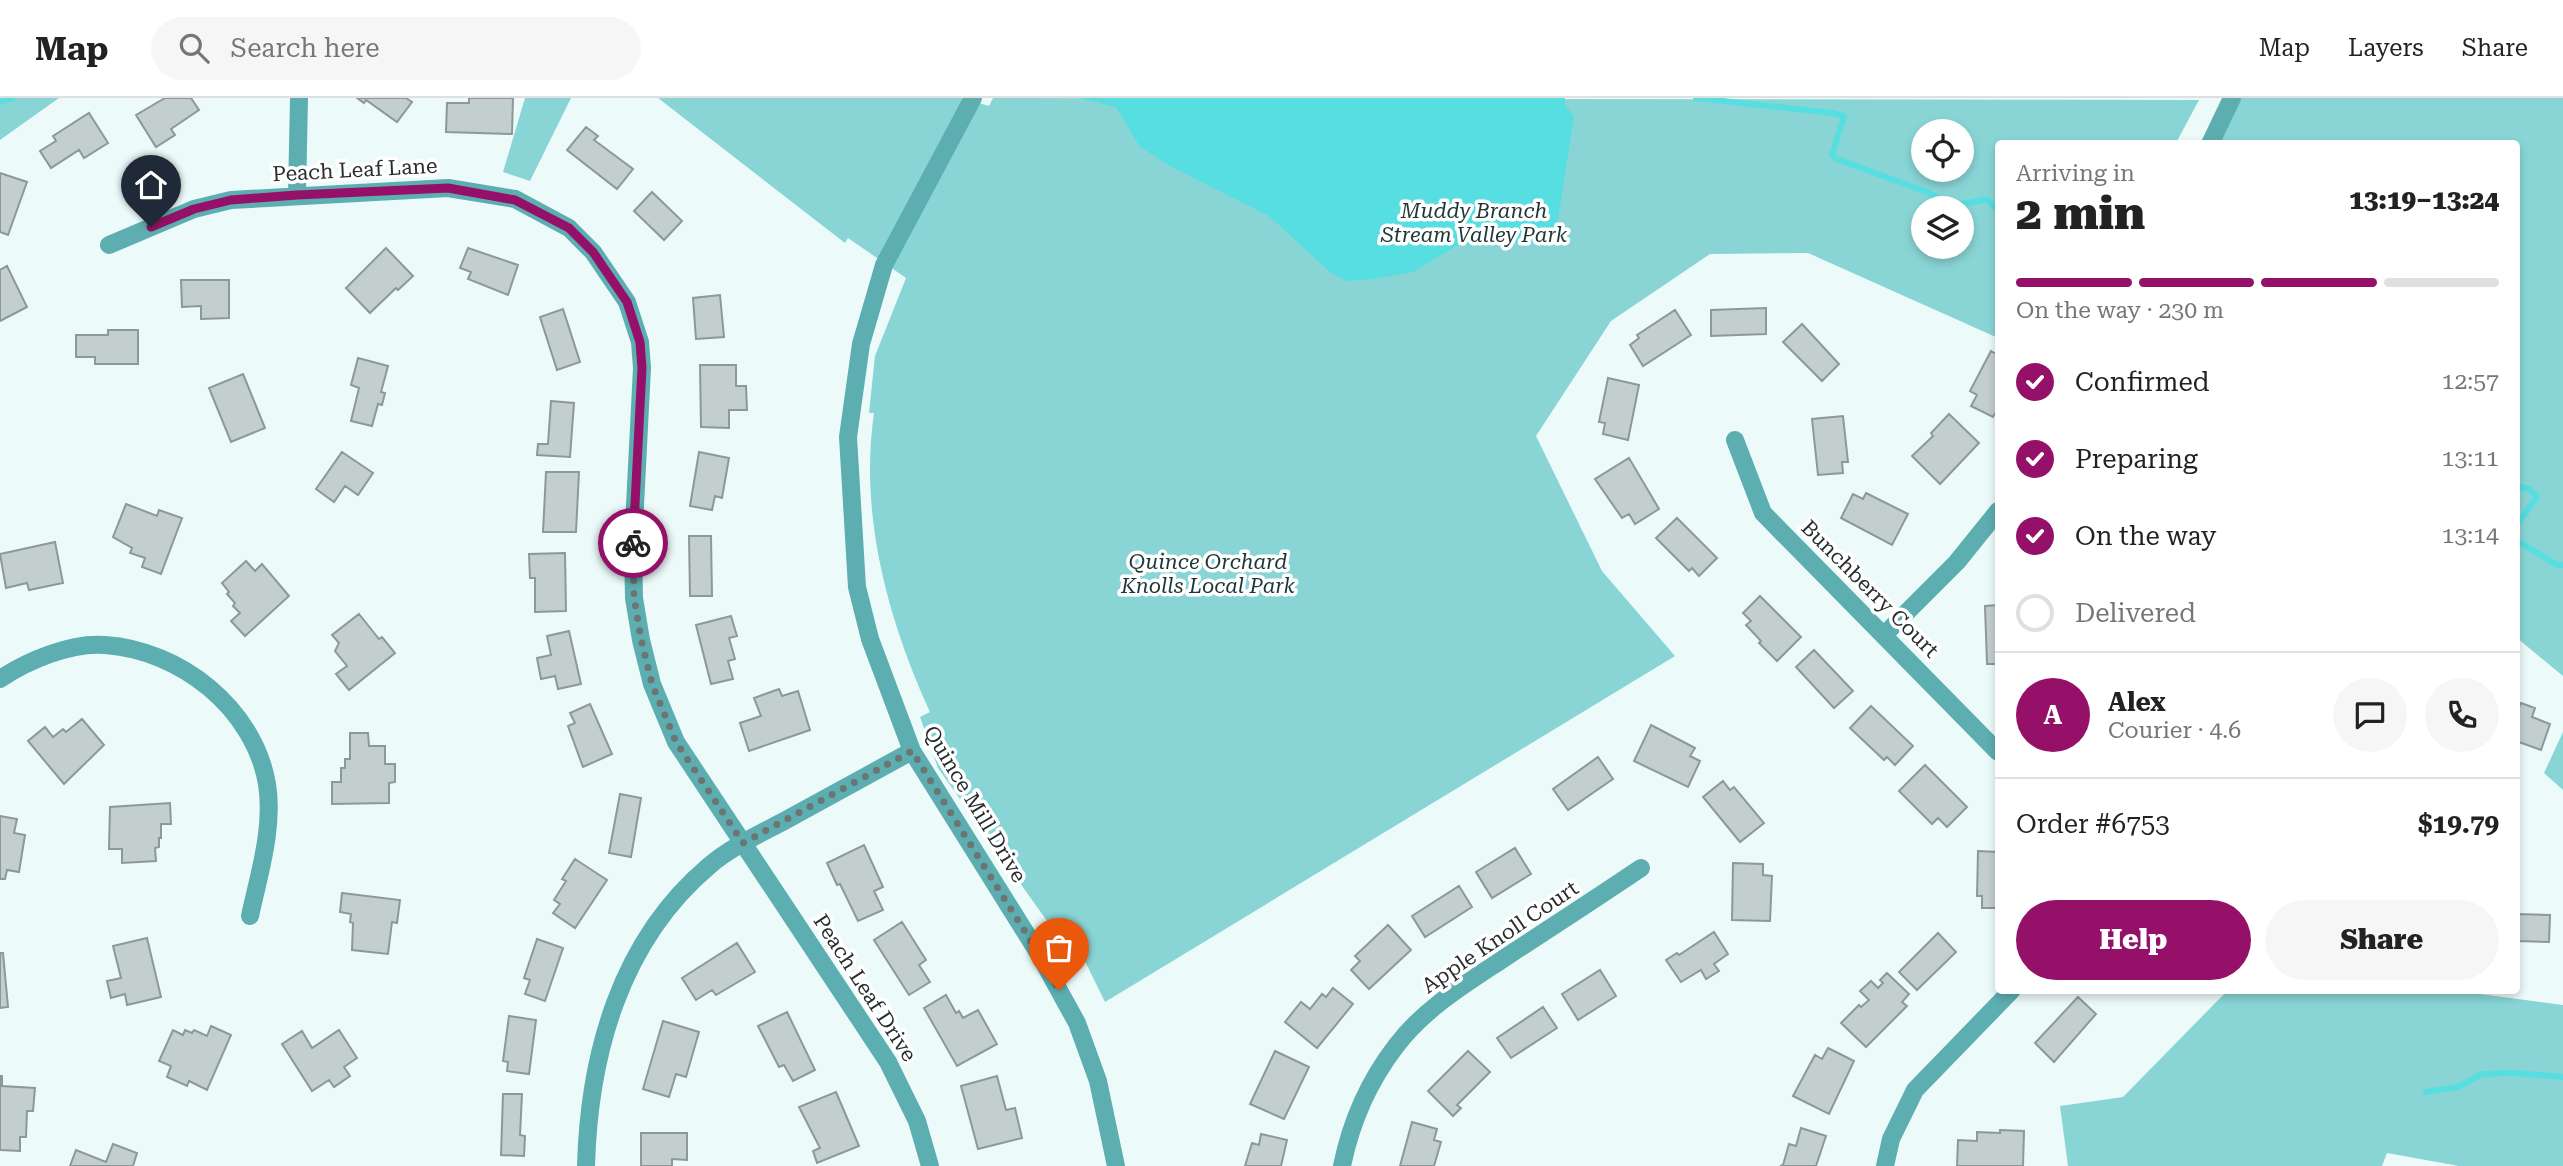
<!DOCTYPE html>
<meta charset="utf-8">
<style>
body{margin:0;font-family:"Roboto Serif",serif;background:#f6f6f6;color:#222;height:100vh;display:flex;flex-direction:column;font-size:26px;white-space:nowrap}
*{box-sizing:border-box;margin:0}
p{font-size:23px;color:#767676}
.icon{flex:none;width:38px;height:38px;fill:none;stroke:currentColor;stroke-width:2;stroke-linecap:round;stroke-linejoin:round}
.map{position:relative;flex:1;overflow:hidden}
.panel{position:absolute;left:1995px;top:42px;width:525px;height:854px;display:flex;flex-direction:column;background:#fff;border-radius:7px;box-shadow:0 4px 10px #0003}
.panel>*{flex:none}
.buttons{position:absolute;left:1911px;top:21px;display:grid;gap:14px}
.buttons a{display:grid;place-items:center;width:63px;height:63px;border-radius:50%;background:#fff;box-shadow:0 4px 10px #0003;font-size:35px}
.pin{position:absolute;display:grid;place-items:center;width:60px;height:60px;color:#fff;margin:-72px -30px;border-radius:50% 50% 50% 0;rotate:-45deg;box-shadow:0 0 7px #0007}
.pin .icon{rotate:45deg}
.courier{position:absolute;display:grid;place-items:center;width:70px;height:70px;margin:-35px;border:5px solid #951068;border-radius:50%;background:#fff;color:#222;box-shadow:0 2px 9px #0007}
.summary em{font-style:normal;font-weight:800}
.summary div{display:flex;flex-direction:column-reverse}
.summary{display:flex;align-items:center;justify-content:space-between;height:119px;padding:0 21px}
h1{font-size:46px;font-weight:800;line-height:52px}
.bar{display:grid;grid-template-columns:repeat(4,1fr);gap:10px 7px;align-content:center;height:84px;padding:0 21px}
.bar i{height:9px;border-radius:5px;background:#e0e0e0}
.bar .current{background:#951068}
.bar p{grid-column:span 4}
.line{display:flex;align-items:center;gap:18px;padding:0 21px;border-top:2px solid #e0e0e0}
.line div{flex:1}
.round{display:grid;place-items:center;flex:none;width:74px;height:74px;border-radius:37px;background:#f6f6f6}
ol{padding:0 21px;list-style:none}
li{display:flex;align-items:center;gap:21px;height:77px}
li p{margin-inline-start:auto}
li .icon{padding:7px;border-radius:50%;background:#951068;color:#fff;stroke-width:4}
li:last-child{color:#767676}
li i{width:38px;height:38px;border:4px solid #e0e0e0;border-radius:50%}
.button{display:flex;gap:14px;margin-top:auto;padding:14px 21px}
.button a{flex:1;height:80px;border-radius:42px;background:#951068;color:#fff;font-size:28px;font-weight:800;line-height:80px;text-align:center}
.button a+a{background:#f6f6f6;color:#222}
header{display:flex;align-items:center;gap:42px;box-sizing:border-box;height:98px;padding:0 35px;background:#fff;border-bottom:2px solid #e0e0e0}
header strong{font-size:33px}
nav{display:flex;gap:38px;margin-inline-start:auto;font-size:24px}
.search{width:490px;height:63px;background:#f6f6f6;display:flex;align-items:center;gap:18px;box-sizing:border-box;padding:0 24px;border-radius:38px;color:#767676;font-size:26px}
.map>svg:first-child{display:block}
</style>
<header>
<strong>Map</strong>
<div class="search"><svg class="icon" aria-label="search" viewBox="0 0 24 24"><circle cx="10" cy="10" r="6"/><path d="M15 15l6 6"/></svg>Search here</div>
<nav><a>Map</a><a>Layers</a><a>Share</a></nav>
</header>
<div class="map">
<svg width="2563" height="1068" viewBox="0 0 2563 1068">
<rect width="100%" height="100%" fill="#edfafa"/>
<path fill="#89d5d6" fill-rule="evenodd" d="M0 0H59L0 42Z
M525 0H571L530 83 503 74Z
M658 0H961L989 8 993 0 2199 2 2176 45 1998 46V240L1808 155 1710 156 1611 223 1536 338 1602 473 1675 558 1105 904 1080 853 1072 858 938 670 920 619 930 614C888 522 859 417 874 315H869L875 258 906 180 848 140 845 145ZM1923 33H1962V72H1923ZM1923 110H1962V149H1923Z
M2241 0H2563V578L2517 540 2516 46H2210Z
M2563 634V692L2544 675Z
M2458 893 2563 907V1068H2459L2387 1055 2382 1068H2068L2060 1008 2123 999 2227 893Z"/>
<path fill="#56dee0" d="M1079 0H1565V7L1574 18 1558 122 1542 145H1485L1456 148 1413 174 1374 181 1346 183 1330 174 1269 118 1170 68 1140 49 1116 9Z"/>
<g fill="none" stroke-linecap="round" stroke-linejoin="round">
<path stroke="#56dee0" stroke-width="6" d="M1696 0 1833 15 1844 18 1832 57 1837 61 1930 95C1948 111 1964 107 1986 101L1998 112
M0 4 13 0
M2516 388 2530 391 2537 399 2516 428
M2516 442 2557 467H2563
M2426 994 2458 989 2482 976 2515 975 2563 979"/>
</g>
<path fill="#c3cfcf" stroke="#8d9898" stroke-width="2" d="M165 0H191L199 12 171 31 175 37 156 49 136 17Z
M357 0H406L412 4 397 24 366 2 364 5Z
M469 0H513L512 36 446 34 447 5H469Z
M89 15 108 45 84 60 79 52 51 70 40 53 56 43 53 38Z
M586 29 598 38 594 42 633 71 617 91 567 52Z
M0 75 27 84 8 137 0 134Z
M652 94 682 123 664 142 634 113Z
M386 150 413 178 398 192 396 190 370 215 346 190Z
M468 150 518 167 508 197 468 181 471 174 460 170Z
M7 168 27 209 0 223V172Z
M181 182H229V220L201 221V208L182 209Z
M720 197 724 239 696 241 693 200Z
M1766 210V236L1711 238V212Z
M563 211 580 264 557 272 540 219Z
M1675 212 1691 237 1643 268 1630 247 1639 240 1637 237Z
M1802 226 1839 266 1822 283 1783 244Z
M108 232H138V266H95V259H76V237H108Z
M1991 253 1998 257V310L1993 319 1971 308 1977 297 1970 293Z
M358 260 388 268 381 294 385 295 382 307 378 306 372 328 351 323 359 290 351 287Z
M700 267H736V288H746L747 312H729V330L701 329Z
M243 276 265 330 231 344 209 290Z
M1608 280 1639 287 1628 342 1603 336 1605 325 1599 324Z
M551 303 574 305 570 359 537 357 538 346H548Z
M1949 316 1979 345 1940 386 1912 358 1933 338 1931 335Z
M1843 318 1848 364H1842L1843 375 1818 377 1812 321Z
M342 354 373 375 358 397 345 388 334 404 316 391Z
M699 354 729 360 722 400 715 398 712 412 690 408Z
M1629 360 1659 411 1635 426 1629 416 1622 420 1595 381Z
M546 374H579L576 434H543Z
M1866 395 1908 416 1892 447 1841 420 1853 396 1863 401Z
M126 406 157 418 159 412 182 420 161 476 142 469 145 460 130 455 132 450 113 439Z
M1677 420 1717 460 1699 478 1692 470 1689 473 1656 440Z
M689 438H711L712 498H690Z
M55 444 63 485 29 492 27 485 6 490 0 456Z
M565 455 566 513 535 514V480H530L529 456Z
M246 463 255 473 262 466 289 498 245 538 231 523 240 515 233 508 235 505 227 496 229 494 222 485Z
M1760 498 1801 539 1777 563 1759 545 1761 543 1746 527 1751 523 1743 515Z
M1998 507V566H1987L1985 508Z
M359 516 379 541 382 539 395 555 349 592 336 576 347 568 335 553 339 545 332 537Z
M731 518 737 538 729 540 735 561 728 563 733 581 711 586 696 527Z
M569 533 581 586 558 591 555 578 541 581 537 560 551 557 547 538Z
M1814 552 1853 593 1834 610 1796 569Z
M779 591 782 598 798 593 810 632 749 653 740 625 761 618 754 600Z
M2521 605 2535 610 2532 619 2550 626 2541 652 2516 643V615Z
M590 606 612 656 583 669 568 628 575 625 570 615Z
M1871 608 1913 648 1895 667 1887 659 1884 662 1850 630Z
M82 621 104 647 64 686 28 643 45 629 53 639 63 631 66 634Z
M1651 627 1695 650 1690 658 1700 663 1688 689 1634 663Z
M350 635H368L369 648H385V666H395V684L389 685V705L332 706V684H341V670H345V661H350Z
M1598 659 1613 681 1568 712 1553 691Z
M1925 667 1967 709 1947 729 1938 720 1932 726 1899 693Z
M1723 683 1730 692 1734 689 1764 725 1740 744 1703 699Z
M620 696 641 700 631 759 609 755Z
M170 705 171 726H161V740H159V749L155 750 156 763 122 765V751H109L110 709Z
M0 718 17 721 14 735 25 737 19 774 7 772 5 781H0Z
M864 747 883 789 874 793 883 812 858 823 840 786 837 787 827 765Z
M1515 750 1531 776 1492 800 1476 774Z
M1978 753 1998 754V810H1982V798H1977Z
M575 761 607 782 575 830 553 815 560 806 554 802 566 783 562 781Z
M1733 765 1763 766V777L1772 778 1770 823 1732 822Z
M1459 788 1472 809 1425 839 1412 818Z
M342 795 400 802 397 825 392 824 388 856 352 852 353 825 350 824 351 816 340 814Z
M2516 816 2550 817 2549 844 2516 843Z
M902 824 926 862 919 867 930 884 909 897 874 842Z
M1388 827 1411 852 1369 891 1351 872 1360 863 1355 858Z
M1714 834 1728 856 1714 866 1719 873 1706 881 1701 872 1681 884 1666 862 1677 855 1679 857Z
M1938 835 1956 854 1917 892 1899 874Z
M147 840 161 899 127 907 125 896 111 900 107 883 121 880 113 848Z
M537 841 563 850 545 903 525 896 530 882 524 880Z
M737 845 755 874 716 897 712 892 696 902 682 880Z
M0 855H3L8 909 0 910Z
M1600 872 1616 898 1578 922 1562 896Z
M1887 875 1909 896 1902 904 1907 908 1866 949 1841 925 1859 907 1861 909 1869 902 1860 893 1871 883 1878 890 1883 885 1880 882Z
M1333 890 1353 906 1317 950 1285 924 1301 904 1310 911 1322 896 1326 899Z
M946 897 956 915 959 913 963 920 978 912 997 946 957 968 924 910Z
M2078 899 2096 916 2054 964 2035 945Z
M1543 909 1557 930 1511 960 1497 940Z
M787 914 815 972 793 983 784 967 779 969 758 928Z
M509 918 536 922 529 976 507 973 508 964 503 963Z
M663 923 699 934 686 979 676 976 669 999 643 991Z
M211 928 231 937 207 992 189 983 187 988 167 979 171 968 159 963 173 932 183 937 185 932 192 935 194 932 207 938Z
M339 932 357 960 344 969 350 978 334 989 329 982 312 993 282 946 302 933 312 950Z
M1828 950 1854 963 1829 1016 1793 998 1815 957 1822 961Z
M1275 953 1309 969 1284 1021 1250 1006Z
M1468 953 1490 974 1457 1007 1461 1010 1453 1018 1428 993Z
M0 978H2V988L35 990 33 1013H27L26 1039H20V1053L0 1052Z
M997 978 1006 1012 1015 1010 1022 1040 978 1051 961 988Z
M836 994 859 1048 817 1065 813 1053 820 1050 799 1009Z
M503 996H522L520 1037 525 1038 524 1058 501 1057Z
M1412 1024 1437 1031 1434 1042 1441 1044 1434 1068H1400Z
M1801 1030 1826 1038 1816 1068H1780L1783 1067 1789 1046 1796 1048Z
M2000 1032 2024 1033 2023 1068H1957L1958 1042 1977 1043V1034L2000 1035Z
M641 1035H687V1062L672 1061V1068H641Z
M1261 1036 1287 1042 1281 1068H1245L1252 1045 1259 1047Z
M113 1046 137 1055 133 1068H70L76 1052 106 1064Z"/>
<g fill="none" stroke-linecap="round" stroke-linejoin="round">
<path stroke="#5daeb0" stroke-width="18" d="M973 0 884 167 861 246 848 339 857 489 870 541 912 653 1039 856 1077 925 1098 983 1116 1068
M2210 46 2232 0
M297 97 299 0
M109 147 194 111 231 102 448 90 515 101 569 130 593 154 627 204 640 244 642 270 633 447 634 500 641 542 652 586 676 644 888 964 917 1023 930 1068
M1735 342 1763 415 1998 654
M1884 537 1957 464 1998 413
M0 581C27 563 71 544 105 547 180 552 254 610 267 686 274 730 259 776 250 818
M586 1068C589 957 620 843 709 768 731 749 760 736 786 722 828 699 870 676 912 653
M1342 1068C1351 1024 1369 983 1396 948 1426 908 1472 882 1512 855 1555 827 1598 799 1641 770
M1885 1068 1891 1041 1915 992 2012 892"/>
</g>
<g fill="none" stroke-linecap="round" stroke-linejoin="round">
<path stroke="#6d7474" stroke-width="7" stroke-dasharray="0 12.6" d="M633 445 634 499 641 541 652 586 676 644 743 745 912 653 1039 856 1059 892"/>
<path stroke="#951068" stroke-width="9" d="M151 129 194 111 231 102 297 97 448 90 515 102 569 130 593 154 627 204 640 244 642 270 633 445"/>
</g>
<g text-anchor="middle" stroke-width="7" stroke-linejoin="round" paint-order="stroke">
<g font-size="21" fill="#282c2c" stroke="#fff">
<text transform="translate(355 72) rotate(-3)" y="7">Peach Leaf Lane</text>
<text transform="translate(1870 491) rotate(45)" y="7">Bunchberry Court</text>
<text transform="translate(975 706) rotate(59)" y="7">Quince Mill Drive</text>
<text transform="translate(1500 839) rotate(-34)" y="7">Apple Knoll Court</text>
<text transform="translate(865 890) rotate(57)" y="7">Peach Leaf Drive</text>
</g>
<g font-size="21" font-style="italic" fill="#1e3636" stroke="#fff">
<text x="1474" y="120">Muddy Branch<tspan x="1474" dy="24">Stream Valley Park</tspan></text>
<text x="1208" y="471">Quince Orchard<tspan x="1208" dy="24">Knolls Local Park</tspan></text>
</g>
</g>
</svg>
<div class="buttons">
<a><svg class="icon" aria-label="locate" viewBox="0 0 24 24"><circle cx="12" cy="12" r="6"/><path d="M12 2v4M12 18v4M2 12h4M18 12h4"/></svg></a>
<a><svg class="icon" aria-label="layers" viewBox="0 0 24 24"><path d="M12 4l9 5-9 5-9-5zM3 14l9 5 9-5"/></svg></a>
</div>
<div class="pin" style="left:1059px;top:892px;background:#ea580c"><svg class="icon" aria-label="bag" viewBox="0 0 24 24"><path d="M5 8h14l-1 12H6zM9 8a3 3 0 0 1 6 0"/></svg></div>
<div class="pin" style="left:151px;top:129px;background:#1f2937"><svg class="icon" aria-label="home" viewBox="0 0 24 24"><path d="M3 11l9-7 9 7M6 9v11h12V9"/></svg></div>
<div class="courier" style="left:633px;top:445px"><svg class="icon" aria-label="bike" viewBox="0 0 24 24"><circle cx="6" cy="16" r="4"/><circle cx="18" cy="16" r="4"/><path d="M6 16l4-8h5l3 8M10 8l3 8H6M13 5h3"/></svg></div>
<section class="panel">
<div class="summary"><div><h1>2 min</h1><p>Arriving in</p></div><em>13:19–13:24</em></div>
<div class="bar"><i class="current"></i><i class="current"></i><i class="current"></i><i></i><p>On the way · 230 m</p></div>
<ol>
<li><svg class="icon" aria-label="check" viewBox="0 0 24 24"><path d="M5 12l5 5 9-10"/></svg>Confirmed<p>12:57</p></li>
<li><svg class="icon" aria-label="check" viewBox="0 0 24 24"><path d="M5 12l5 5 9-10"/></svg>Preparing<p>13:11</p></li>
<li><svg class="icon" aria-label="check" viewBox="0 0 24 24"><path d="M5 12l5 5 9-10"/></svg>On the way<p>13:14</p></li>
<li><i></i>Delivered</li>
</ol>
<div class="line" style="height:126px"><b class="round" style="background:#951068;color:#fff">A</b><div><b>Alex</b><p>Courier · 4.6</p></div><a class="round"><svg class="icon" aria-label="chat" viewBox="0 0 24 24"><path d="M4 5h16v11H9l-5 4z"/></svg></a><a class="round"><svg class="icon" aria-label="phone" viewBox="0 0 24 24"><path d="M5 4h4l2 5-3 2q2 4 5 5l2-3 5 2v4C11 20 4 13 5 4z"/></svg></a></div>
<div class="line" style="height:91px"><div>Order #6753</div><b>$19.79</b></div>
<div class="button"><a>Help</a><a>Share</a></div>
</section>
</div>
